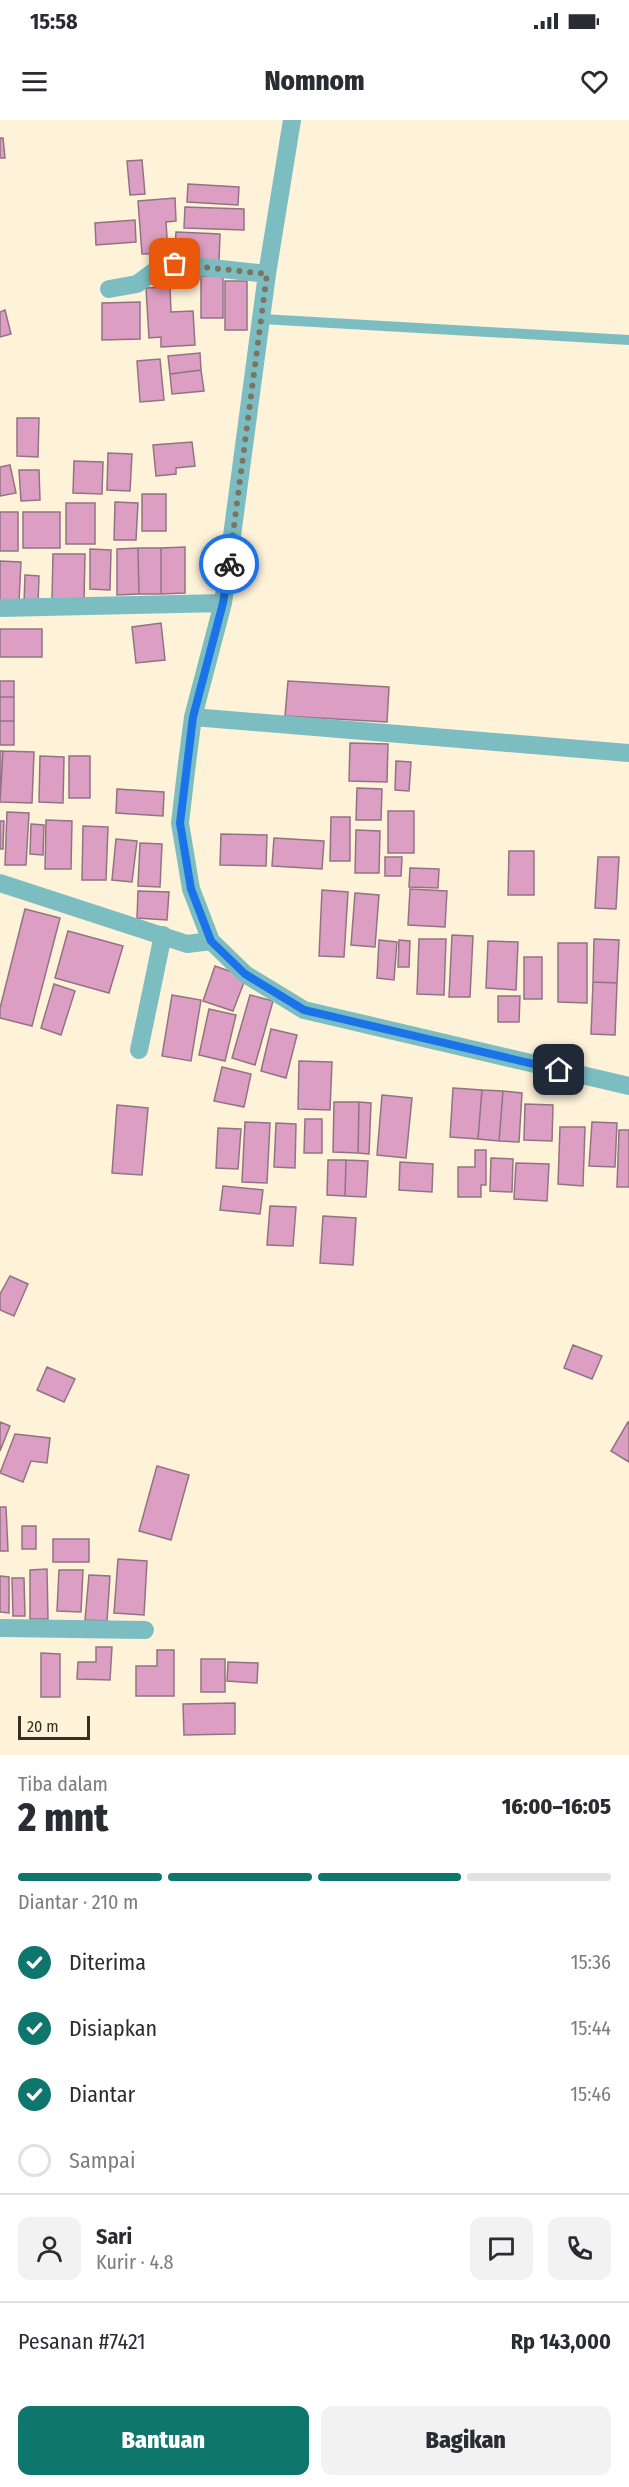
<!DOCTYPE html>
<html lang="id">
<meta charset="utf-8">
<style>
body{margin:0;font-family:"Fira Sans Condensed",sans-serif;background:#f2f2f3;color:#2b2b33;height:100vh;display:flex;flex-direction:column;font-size:22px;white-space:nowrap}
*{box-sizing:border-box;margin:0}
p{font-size:20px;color:#7c7c81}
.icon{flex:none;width:33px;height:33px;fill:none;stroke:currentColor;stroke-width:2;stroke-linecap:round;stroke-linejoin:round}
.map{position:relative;height:1635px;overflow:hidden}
.sheet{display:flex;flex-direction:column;background:#fff;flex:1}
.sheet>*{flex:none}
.scale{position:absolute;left:18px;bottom:15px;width:72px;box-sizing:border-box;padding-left:6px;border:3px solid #363024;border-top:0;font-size:16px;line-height:21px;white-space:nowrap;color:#363024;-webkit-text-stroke:4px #fef2d9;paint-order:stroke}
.pin{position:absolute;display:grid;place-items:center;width:51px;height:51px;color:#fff;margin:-26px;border-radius:12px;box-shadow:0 3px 9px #0006}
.courier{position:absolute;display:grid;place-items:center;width:60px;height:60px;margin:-30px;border:4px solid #1a73e8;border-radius:50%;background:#fff;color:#222;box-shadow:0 2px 8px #0007}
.overview em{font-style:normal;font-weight:800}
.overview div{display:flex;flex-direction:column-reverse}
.overview{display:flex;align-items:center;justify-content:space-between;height:102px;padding:0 18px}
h1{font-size:39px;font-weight:800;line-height:45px}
.bar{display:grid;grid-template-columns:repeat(4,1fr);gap:9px 6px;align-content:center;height:72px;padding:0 18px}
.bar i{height:8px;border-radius:4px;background:#e1e1e2}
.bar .on{background:#0f766e}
.bar p{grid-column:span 4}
.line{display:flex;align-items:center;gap:15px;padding:0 18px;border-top:2px solid #e1e1e2}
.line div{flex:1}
.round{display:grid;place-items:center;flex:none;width:63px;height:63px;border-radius:12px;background:#f2f2f3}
ol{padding:0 18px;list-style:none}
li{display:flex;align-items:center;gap:18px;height:66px}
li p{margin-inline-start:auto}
li .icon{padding:6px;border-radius:50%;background:#0f766e;color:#fff;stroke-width:4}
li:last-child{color:#7c7c81}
li i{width:33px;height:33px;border:3px solid #e1e1e2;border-radius:50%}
.action{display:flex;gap:12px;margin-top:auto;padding:12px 18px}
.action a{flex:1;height:69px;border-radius:12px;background:#0f766e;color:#fff;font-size:24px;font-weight:800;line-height:69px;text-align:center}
.action a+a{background:#f2f2f3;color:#2b2b33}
.status{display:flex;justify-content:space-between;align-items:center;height:42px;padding:0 30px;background:#fff;direction:ltr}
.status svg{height:16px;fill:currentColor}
header{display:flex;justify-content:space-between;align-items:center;height:78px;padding:0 18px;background:#fff;font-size:27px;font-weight:800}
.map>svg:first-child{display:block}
</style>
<div class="status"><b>15:58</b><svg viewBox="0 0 49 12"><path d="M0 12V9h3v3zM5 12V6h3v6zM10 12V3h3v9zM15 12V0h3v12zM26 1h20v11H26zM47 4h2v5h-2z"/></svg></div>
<header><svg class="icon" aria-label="menu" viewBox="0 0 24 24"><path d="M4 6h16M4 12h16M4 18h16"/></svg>Nomnom<svg class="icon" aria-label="heart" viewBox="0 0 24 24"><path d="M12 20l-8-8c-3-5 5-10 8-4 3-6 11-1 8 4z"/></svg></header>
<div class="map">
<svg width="629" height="1635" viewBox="0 0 629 1635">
<rect width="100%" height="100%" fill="#fef2d9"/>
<path fill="#dc9ec2" stroke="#917484" stroke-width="1.5" d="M0 18H3L5 38H0Z
M142 40 145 74 130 75 127 41Z
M188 64 239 67 238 85 187 82Z
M175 78 176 101 166 102 168 133 142 134 138 81Z
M185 87 244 89V110L184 108Z
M135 100 136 122 96 125 95 103Z
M176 112 220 114 219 142 174 140Z
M201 156H223V198H201Z
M225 161H247V210H225Z
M170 167 171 192 193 191 195 225 161 227V217L149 218 146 168Z
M140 182V219L102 220V183Z
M5 190 11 214 0 217V192Z
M200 233 201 250 170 254 168 236Z
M160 239 164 280 140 282 137 241Z
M201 250 204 271 172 274 170 254Z
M17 298H39L38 337 17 336Z
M192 322 195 346 176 348V354L156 356 153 325Z
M108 333 132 334 130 371 107 370Z
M74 341 103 342 102 374 73 373Z
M10 345 16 373 0 376V347Z
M19 350H39L40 380 21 381Z
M142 374H166V411H142Z
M115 382 138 383 136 420H114Z
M66 383H95V424H66Z
M0 392H18V431H0Z
M23 392H60V428H23Z
M185 427V473L161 474V428Z
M138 428H161V474H139Z
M138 428 139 474 117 475V429Z
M90 429 111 430 110 470 90 469Z
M53 434H85L84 481 52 480Z
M0 441 21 442 19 481H0Z
M25 455 39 456 38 485 24 484Z
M161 503 165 540 136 543 132 507Z
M0 509H42V537H0Z
M0 561H14V577H0Z
M288 561 389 567 387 602 285 596Z
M0 577H14V601H0Z
M0 601H14V625H0Z
M350 623 388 624 387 662 349 661Z
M0 631H3L0 682Z
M3 631 34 632 32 683 0 682Z
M40 636 64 637 63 683 39 682Z
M69 636H90V678H69Z
M396 641 411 642 409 671 395 670Z
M357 668 382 669 381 700H356Z
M117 669 164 672 163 696 116 693Z
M388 691H414V733H388Z
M7 692 29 693 26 745H5Z
M331 697H350V741H330Z
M46 700 72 701 71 749H45Z
M0 701H4L3 729H0Z
M31 704 44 705 43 735 30 734Z
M83 706 108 707 106 760H82Z
M356 710 380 711 379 753H355Z
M221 714 267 715 266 746 220 745Z
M274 718 324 721 322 749 272 746Z
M116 719 137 721 132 762 112 760Z
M140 723 162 724 160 767 138 766Z
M509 731H534V775H508Z
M385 737H402L401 756H385Z
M598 737H619L616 789 595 788Z
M410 748 439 749 438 768 409 767Z
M410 769 447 771 445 807 408 805Z
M322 770 348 772 344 837 319 836Z
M138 771 169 772 167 800 137 798Z
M355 773 379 775 375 827 351 825Z
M25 789 60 798 32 906 0 898V888Z
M68 811 123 826 109 873 55 858Z
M452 815 473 816 470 877H449Z
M419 819H446L444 875 417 874Z
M594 819 619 820 617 863 593 862Z
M379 820 397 822 394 860 377 858Z
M399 820 410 821 409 847H398Z
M488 821 518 822 516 870 486 868Z
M558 823H587V883L558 882Z
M524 837H542V879H524Z
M215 846 246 857 233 891 203 881Z
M593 862 617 863 615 915 591 914Z
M54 864 75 871 61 915 41 908Z
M172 875 201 880 191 941 162 936Z
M250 875 273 881 255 945 232 938Z
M498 876H520L519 902H498Z
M209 889 236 895 225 941 199 935Z
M271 909 297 915 286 958 261 951Z
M299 941 332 942 330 990 298 989Z
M222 947 251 954 244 987 214 981Z
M453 968 482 970 478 1019 450 1017Z
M482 970 503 971 499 1021 478 1019Z
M503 971 522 973 519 1022 499 1021Z
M382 975 412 978 406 1038 377 1035Z
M334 982H359L358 1033 333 1032Z
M359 982 371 983 369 1034 358 1033Z
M525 984 553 985 552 1021 524 1020Z
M117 985 148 988 142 1055 112 1053Z
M305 999H322V1033H304Z
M245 1002 270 1003 267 1063 242 1062Z
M592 1002 617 1003 615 1047 589 1046Z
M276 1003 296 1004 295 1048 274 1047Z
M560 1007H585L583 1066 558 1064Z
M218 1008 241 1009 238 1049 216 1048Z
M619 1010H629V1067H617Z
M475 1030H486V1065H481V1077H458V1047H475Z
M491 1038 513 1039 512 1072 490 1071Z
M328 1040H346L345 1076 327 1075Z
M346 1040 368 1041 366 1077 345 1076Z
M400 1042 433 1044 432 1072 399 1070Z
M516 1043 549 1044 547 1081 514 1079Z
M223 1066 263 1070 260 1094 220 1090Z
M270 1086 296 1087 293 1126 267 1125Z
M323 1096 356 1098 353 1145 320 1143Z
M10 1156 28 1164 14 1196 0 1190V1174Z
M573 1225 602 1236 592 1259 564 1248Z
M47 1247 75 1259 64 1282 37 1270Z
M0 1302 10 1306 0 1331Z
M628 1302H629V1342L611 1331Z
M15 1314 50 1318 47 1343 31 1341 23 1362 0 1353Z
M157 1346 189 1355 171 1420 139 1411Z
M0 1387H6L8 1431H0Z
M22 1406H36V1429H22Z
M53 1419H89V1442H53Z
M118 1439 147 1441 144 1495 114 1493Z
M47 1449 48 1499H30V1450Z
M59 1450H83L81 1492 57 1491Z
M89 1455 110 1456 107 1501 85 1500Z
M0 1456 9 1457V1493L0 1492Z
M12 1458H24L25 1496H13Z
M96 1527H112L110 1560 77 1559 78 1542H96Z
M157 1530H174V1576H136V1546H157Z
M41 1533 60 1534V1577H41Z
M201 1539H225V1572H201Z
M228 1542 258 1543 257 1563 227 1561Z
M235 1583V1614L184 1615 183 1584Z"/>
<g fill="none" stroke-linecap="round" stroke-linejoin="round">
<path stroke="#7cbdc2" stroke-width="10" d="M262 199 629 220"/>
<path stroke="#7cbdc2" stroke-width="18" d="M292 0 267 154 223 483 193 597 187 643 180 703 191 769 211 821 245 854 304 890 629 966
M109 169 137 164 160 147 175 144 267 154
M0 488 223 483
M193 597 629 633
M0 763 187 824 211 821
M139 930 163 815
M0 1508 145 1510"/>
</g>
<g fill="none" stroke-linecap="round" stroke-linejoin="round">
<path stroke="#7c7463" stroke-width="6" stroke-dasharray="0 10.8" d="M175 144 267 154 229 444"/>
<path stroke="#1a73e8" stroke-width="8" d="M229 444 223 483 193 597 180 703 191 769 211 821 245 854 304 890 559 950"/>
</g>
</svg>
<div class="scale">20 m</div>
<div class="pin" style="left:175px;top:144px;background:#ea580c"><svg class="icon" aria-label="bag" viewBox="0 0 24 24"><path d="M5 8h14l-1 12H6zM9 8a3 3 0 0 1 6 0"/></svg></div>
<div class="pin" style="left:559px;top:950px;background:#1f2937"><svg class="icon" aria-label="home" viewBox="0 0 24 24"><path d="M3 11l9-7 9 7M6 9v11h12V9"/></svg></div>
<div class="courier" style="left:229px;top:444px"><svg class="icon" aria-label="bike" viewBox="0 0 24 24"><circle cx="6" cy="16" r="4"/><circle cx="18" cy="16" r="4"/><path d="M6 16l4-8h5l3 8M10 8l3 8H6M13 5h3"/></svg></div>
</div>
<section class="sheet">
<div class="overview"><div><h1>2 mnt</h1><p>Tiba dalam</p></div><em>16:00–16:05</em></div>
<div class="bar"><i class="on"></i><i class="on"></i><i class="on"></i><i></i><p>Diantar · 210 m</p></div>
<ol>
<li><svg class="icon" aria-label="check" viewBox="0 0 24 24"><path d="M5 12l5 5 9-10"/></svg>Diterima<p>15:36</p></li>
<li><svg class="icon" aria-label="check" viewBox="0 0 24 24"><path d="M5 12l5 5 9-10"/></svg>Disiapkan<p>15:44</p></li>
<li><svg class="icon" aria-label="check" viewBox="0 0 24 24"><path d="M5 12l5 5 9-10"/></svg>Diantar<p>15:46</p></li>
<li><i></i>Sampai</li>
</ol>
<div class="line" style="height:108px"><a class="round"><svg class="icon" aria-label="person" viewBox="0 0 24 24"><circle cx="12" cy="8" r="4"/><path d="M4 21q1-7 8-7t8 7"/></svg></a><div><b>Sari</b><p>Kurir · 4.8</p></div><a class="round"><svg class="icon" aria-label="chat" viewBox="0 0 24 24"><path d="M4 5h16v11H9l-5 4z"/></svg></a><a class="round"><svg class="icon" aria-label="phone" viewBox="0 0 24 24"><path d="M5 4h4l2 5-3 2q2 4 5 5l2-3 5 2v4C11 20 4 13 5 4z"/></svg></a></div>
<div class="line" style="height:78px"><div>Pesanan #7421</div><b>Rp 143,000</b></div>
<div class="action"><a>Bantuan</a><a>Bagikan</a></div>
</section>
